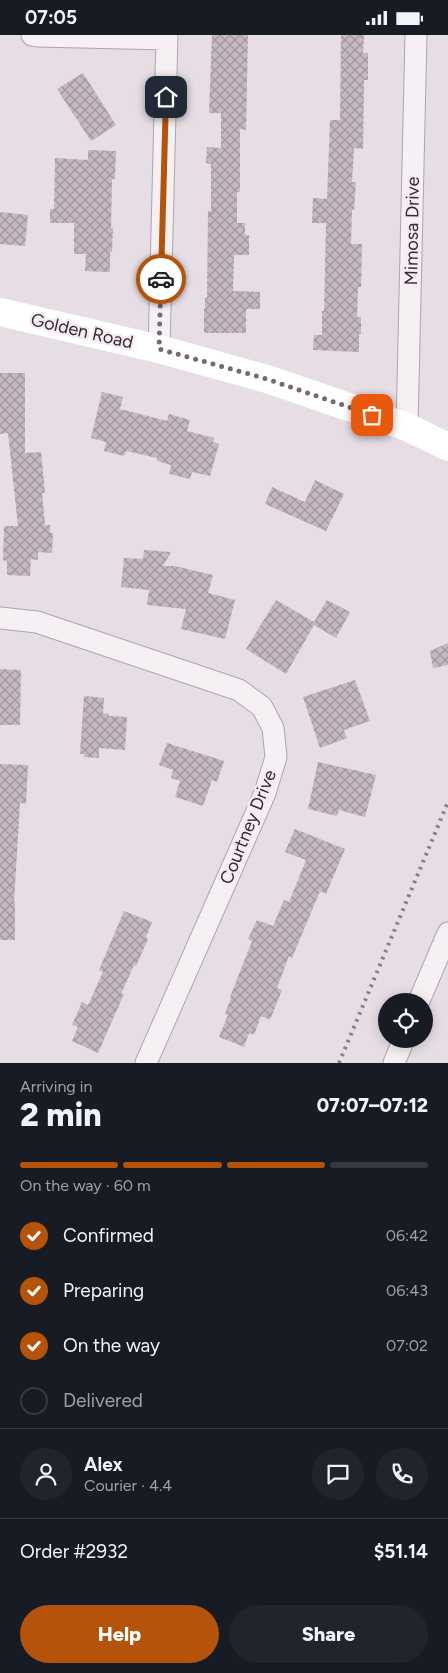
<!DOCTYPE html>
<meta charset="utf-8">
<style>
body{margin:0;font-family:Figtree,sans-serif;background:#20242c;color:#f1f3f6;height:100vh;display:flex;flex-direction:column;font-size:19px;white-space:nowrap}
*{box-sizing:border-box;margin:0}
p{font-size:16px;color:#9ea1a6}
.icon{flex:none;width:28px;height:28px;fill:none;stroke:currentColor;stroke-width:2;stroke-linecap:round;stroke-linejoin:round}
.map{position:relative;height:1028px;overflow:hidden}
.panel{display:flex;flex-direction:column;background:#171b24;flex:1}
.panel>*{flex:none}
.fabs{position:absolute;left:378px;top:958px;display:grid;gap:10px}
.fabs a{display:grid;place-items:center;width:55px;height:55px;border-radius:50%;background:#171b24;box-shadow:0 2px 12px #0003;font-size:25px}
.pin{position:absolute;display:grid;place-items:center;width:42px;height:42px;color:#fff;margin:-21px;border-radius:10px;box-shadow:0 2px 8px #0006}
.courier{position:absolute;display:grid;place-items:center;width:50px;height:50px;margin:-25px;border:4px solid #b45309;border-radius:50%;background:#fff;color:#222;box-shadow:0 1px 6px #0007}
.summary em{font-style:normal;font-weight:800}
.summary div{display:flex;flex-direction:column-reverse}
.summary{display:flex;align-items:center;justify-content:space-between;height:85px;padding:0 20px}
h1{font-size:32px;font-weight:800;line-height:38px}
.bar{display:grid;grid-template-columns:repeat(4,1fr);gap:8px 5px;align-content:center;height:60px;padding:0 20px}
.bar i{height:6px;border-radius:4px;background:#363941}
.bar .on{background:#b45309}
.bar p{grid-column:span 4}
.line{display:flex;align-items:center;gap:12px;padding:0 20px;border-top:1px solid #363941}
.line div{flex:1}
.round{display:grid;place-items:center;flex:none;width:52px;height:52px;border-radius:26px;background:#20242c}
ol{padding:0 20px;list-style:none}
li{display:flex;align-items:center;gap:15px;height:55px}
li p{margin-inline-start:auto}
li .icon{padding:5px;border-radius:50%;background:#b45309;color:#fff;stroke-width:4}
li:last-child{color:#9ea1a6}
li i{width:28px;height:28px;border:2px solid #363941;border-radius:50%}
.action{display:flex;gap:10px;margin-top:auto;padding:10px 20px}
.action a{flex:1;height:58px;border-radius:30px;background:#b45309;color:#fff;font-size:20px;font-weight:800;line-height:58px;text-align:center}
.action a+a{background:#20242c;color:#f1f3f6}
.status{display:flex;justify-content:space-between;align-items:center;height:35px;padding:0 25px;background:#171b24;direction:ltr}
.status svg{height:14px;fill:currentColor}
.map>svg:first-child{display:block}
</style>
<div class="status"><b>07:05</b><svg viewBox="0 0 49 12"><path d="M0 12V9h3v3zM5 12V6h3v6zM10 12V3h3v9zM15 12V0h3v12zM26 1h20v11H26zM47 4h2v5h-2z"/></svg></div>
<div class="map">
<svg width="448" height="1028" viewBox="0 0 448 1028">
<defs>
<pattern id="building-cross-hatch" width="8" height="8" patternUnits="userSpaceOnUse" patternTransform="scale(1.25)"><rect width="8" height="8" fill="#c5b8c2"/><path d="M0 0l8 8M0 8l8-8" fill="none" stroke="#a1969e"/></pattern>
</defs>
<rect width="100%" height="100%" fill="#e6dee4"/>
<path fill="url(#building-cross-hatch)" d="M212 0H248L246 95 240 94V157H237V188H245V200H249V220H234L233 256 260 257V274H246V298H204V274H205V263H207L208 176H211V129L206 128 207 112 221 113V78H209Z
M341 0H364L363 18H368V45H364L363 114 354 113 352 147H356L354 175H352L351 209H362L361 252H358L357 282H361V299H359V317L313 315 314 300H322V276H324L326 188H312L313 163 327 164 330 85H340Z
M83 38 116 90 91 106 57 54Z
M88 115 116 116 115 144H112L111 193H113L112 217H110V237L85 236 86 219H74V188H50V174H54L55 123 88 125Z
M0 177 28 180 25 211 0 209Z
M0 338H25V418L41 417 45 458H42L45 490H50V498H53L52 518 38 517V525L31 524 30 541 7 540V526L3 525 4 491H18L8 398 0 399Z
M102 357 123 362 120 374 167 386 169 379 190 385 187 396 214 403 213 407 219 409 210 441 192 437 190 444 169 439 171 430 157 426V423L126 416 124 421 104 416 106 407 91 403Z
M315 445 344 459 326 496 265 469 272 452 305 467Z
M144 515 171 517 163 531H175L213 540 208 558 235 565 225 604 181 594 186 574 147 570 149 555 121 552 124 523 143 524Z
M276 565 314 587 327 565 350 577 336 603 314 590 286 639 246 614Z
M448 608V630L433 633 430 616Z
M0 634 21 635 20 690H0Z
M355 645 370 686 344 695 347 703 320 713 303 662Z
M84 661 104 663 103 678 109 679V681L127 682 125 715 99 713V723L84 722V719H80Z
M167 708 224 726 217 747 212 745 203 771 175 762 180 746 171 743 173 735 159 730Z
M318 727 376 740 365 782 339 775 337 781 308 774Z
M0 729 28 730 26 769 20 768 14 867H15V905H0Z
M295 794 345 814 326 859 320 856 292 923 289 921 277 953 282 955 270 985 261 981 254 1000 249 998 244 1012 219 1002 228 980 225 979 231 963 230 962 252 906 248 904 257 885 273 891 284 865 289 867 306 825 285 817Z
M124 876 152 887 146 902 148 904 136 931 134 930 121 959H124L98 1018 72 1006 78 992 72 990 82 967 88 970 103 937 99 935Z"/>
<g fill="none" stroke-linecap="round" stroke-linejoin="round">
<defs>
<path id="street" d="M32 0 37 1 167 4
M159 314 167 0
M407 392 416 0
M0 583 37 587 239 655 262 672 273 693 276 722 265 758 146 1028
M419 966 448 898
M394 1028 404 1004"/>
</defs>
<use href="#street" stroke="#afa4ac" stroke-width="23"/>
<use href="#street" stroke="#f5f0f3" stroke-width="21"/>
<path stroke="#fff" stroke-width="28" d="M0 277 159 314 267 344 407 392 448 412"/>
<path stroke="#8e7989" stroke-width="4" stroke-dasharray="2.5 5" stroke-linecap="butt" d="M339 1028 448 767"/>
</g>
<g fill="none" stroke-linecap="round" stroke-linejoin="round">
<path stroke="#776873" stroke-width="5" stroke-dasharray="0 9" d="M161 244 159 314 267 344 372 380"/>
<path stroke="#b45309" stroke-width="6" d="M161 244 166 62"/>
</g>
<g text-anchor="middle" stroke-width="5" stroke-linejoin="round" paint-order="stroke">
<g font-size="18" fill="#3b2836" stroke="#f4edf2">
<text transform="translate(412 196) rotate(-89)" y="6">Mimosa Drive</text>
<text transform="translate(82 296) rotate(13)" y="6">Golden Road</text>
<text transform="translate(248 792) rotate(-68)" y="6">Courtney Drive</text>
</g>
</g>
</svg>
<div class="fabs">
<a><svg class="icon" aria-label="locate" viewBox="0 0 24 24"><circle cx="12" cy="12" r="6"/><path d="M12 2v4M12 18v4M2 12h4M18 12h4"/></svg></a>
</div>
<div class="pin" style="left:372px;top:380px;background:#ea580c"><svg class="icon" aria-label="bag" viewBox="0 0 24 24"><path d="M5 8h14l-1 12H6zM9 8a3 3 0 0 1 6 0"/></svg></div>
<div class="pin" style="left:166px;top:62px;background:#1f2937"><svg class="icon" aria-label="home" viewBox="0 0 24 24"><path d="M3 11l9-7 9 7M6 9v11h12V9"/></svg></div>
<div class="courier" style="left:161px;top:244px"><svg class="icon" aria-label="car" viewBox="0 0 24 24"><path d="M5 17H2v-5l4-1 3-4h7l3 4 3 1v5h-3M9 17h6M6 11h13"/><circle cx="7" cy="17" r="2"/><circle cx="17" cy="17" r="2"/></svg></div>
</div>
<section class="panel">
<div class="summary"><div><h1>2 min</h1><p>Arriving in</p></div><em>07:07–07:12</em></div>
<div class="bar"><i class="on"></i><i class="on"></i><i class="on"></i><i></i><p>On the way · 60 m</p></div>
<ol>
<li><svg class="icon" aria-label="check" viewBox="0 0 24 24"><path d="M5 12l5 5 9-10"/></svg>Confirmed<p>06:42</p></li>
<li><svg class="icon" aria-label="check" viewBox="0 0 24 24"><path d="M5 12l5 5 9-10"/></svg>Preparing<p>06:43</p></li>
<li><svg class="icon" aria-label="check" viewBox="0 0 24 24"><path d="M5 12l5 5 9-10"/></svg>On the way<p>07:02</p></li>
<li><i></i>Delivered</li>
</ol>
<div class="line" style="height:90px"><a class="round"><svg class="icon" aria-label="person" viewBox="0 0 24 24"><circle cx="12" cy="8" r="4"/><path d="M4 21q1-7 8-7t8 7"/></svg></a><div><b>Alex</b><p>Courier · 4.4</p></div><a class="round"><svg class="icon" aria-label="chat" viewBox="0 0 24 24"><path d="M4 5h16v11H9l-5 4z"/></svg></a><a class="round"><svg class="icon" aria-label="phone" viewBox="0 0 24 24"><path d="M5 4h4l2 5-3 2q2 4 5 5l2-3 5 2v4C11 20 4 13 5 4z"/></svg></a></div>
<div class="line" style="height:65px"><div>Order #2932</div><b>$51.14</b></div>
<div class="action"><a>Help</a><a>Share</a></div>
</section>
